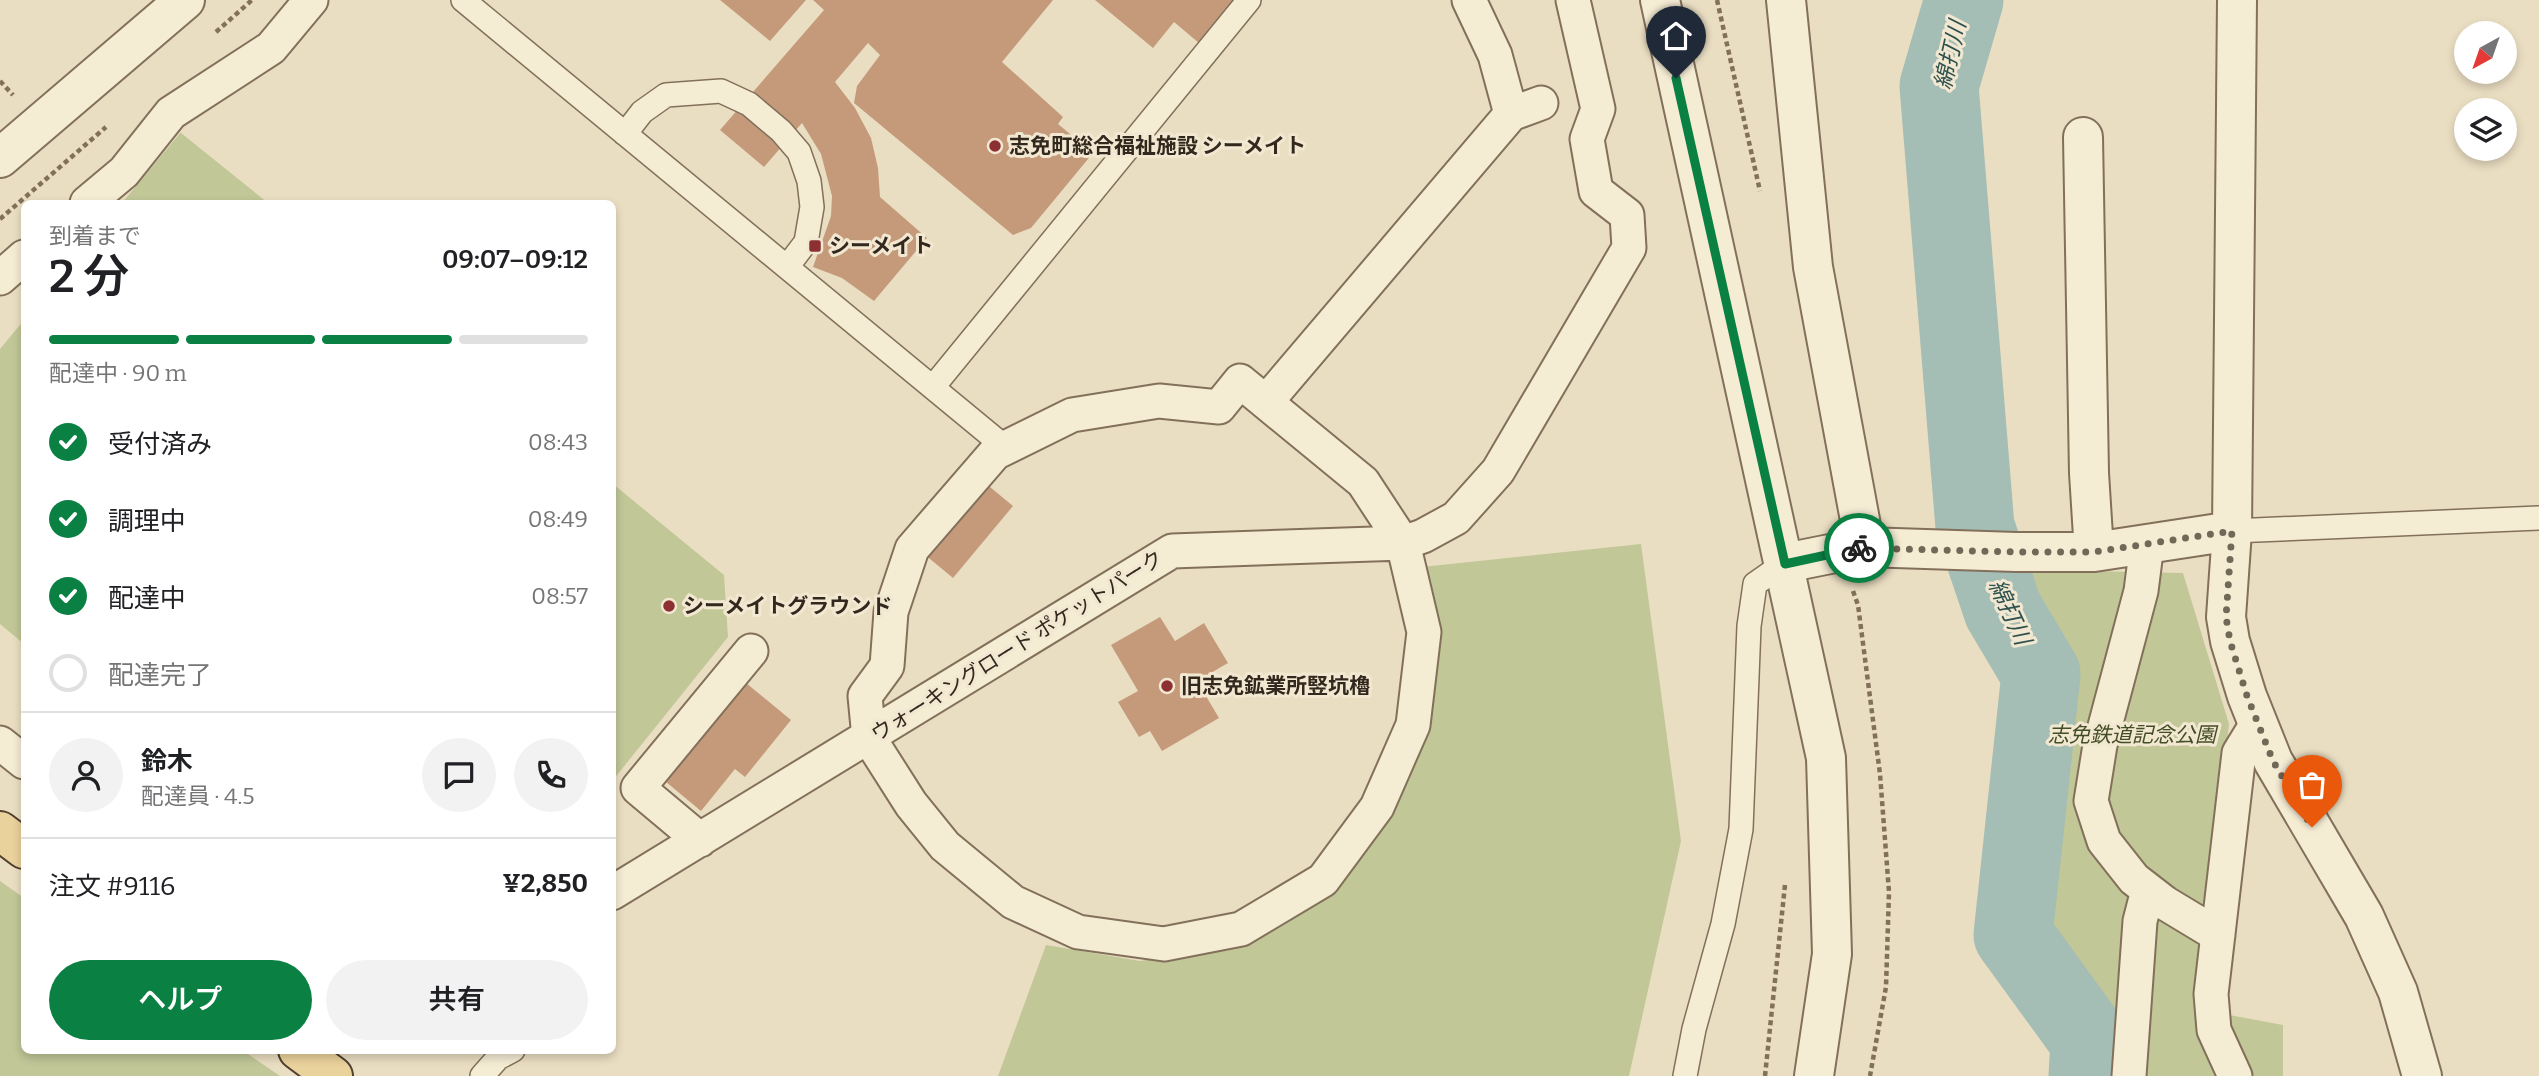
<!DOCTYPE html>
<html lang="ja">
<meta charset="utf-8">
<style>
body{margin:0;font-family:Bitter,"Noto Sans JP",serif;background:#f2f2f2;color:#202124;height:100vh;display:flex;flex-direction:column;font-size:26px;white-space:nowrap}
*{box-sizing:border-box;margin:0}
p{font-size:23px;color:#757577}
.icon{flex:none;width:38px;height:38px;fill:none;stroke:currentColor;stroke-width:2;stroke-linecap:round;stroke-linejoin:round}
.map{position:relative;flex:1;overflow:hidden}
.details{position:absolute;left:21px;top:200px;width:595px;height:854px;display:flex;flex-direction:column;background:#fff;border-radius:10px;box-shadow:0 4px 10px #0003}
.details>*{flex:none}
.needle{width:46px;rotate:220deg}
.controls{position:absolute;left:2454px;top:21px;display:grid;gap:14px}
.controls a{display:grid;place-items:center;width:63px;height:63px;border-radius:50%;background:#fff;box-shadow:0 4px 10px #0003;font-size:35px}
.pin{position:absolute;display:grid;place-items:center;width:60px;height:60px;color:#fff;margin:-72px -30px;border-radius:50% 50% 50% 0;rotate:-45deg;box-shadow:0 0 7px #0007}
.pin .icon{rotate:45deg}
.courier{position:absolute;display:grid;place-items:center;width:70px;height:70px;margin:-35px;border:5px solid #0b8043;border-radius:50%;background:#fff;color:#222;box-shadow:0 2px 9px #0007}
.headline em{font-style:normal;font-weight:600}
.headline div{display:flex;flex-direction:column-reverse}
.headline{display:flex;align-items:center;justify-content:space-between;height:119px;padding:0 28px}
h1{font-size:46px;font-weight:600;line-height:52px}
.bar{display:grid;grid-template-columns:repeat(4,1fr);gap:10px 7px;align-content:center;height:84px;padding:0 28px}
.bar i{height:9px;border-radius:5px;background:#e0e0e0}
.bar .selected{background:#0b8043}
.bar p{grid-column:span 4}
.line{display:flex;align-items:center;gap:18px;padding:0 28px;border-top:2px solid #e0e0e0}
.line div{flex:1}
.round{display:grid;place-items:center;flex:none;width:74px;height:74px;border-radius:37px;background:#f2f2f2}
ol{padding:0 28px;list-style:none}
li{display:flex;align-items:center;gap:21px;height:77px}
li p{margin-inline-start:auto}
li .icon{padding:7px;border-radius:50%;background:#0b8043;color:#fff;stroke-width:4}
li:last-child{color:#757577}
li i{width:38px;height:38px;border:4px solid #e0e0e0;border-radius:50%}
.cta{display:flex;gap:14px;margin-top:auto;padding:14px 28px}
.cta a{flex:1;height:80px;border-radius:42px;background:#0b8043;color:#fff;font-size:28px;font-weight:600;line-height:80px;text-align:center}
.cta a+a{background:#f2f2f2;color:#202124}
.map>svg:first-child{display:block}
</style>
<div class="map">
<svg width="2539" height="1076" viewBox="0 0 2539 1076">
<rect width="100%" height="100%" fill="#eadec2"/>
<path fill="#c1c797" d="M181 132V133L268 203H122Z
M24 320V644L0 624V349Z
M613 484 724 575 728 637 613 780Z
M1641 544 1681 841 1629 1076H998L1046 945 1140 961 1230 946 1390 808 1422 567Z
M1996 569 2183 573 2229 724 2197 1009 2283 1025V1076H2099L2104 1028 2020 928 2044 646Z
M0 881 24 898V1050H242L280 1076H0Z"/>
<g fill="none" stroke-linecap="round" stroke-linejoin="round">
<path stroke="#a4bdb5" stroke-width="79" d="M1964 0 1939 86 1975 527 2003 610 2041 674 2013 935 2090 1041 2088 1076"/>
</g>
<path fill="#c59a7b" d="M720 0H806L770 41Z
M813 0H1053L1002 62 1063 117 1058 124 1093 153 1031 228 1013 235 854 103 857 86 880 55 868 43 835 82 855 108 871 138 878 168 880 197 927 238 874 301 842 278 813 267 831 216 832 196 821 154 802 123 764 167 720 130 824 10Z
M1095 0H1235L1199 43 1174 22 1153 48Z
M984 482 1013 506 953 578 924 554Z
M1160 617 1175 641 1204 623 1228 663 1197 681 1219 718 1162 751 1150 731 1139 737 1118 702 1138 691 1111 645Z
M740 678 791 720 745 777 735 769 701 811 660 777Z"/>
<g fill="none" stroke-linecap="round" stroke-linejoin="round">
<defs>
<path id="service" d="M463 0 1006 448
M625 134 642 112 666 95 721 91 749 104 781 131 799 152 809 181 812 207 806 242 787 267
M933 387 1249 0
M2232 531 2539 518
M482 1076 498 1058 513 1050
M1685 1076 1694 1029 1723 924 1741 829 1749 626 1755 584 1785 563"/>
<path id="pedestrian" d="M1469 0 1495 55 1511 114
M87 203 124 172 171 113 271 48 311 0
M0 278 24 257
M1240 381 1363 482 1403 543 1424 632 1413 725 1377 807 1323 880 1241 929 1164 944 1078 932 1013 902 945 846 911 804 869 738 865 696 887 666 891 612 912 549 995 453 1072 415 1159 401 1219 407Z
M1266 402 1511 114 1541 103
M2147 544 2141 591 2100 745 2091 801 2104 841 2134 879 2165 903 2218 935
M0 743 24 762
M700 840 638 788 751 651
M612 893 1172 551 1403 543 1423 536 1456 518 1498 471 1629 248 1627 215 1596 191 1587 139 1598 109 1573 0
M2129 1076 2140 921 2148 890
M2235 1076 2214 1030 2211 994 2239 753 2258 722"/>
<path id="minor" d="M1786 0 1813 267 1865 547
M2083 137 2089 473 2094 552
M1785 563 1865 547 2016 552H2094L2232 531 2237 0"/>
<path id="tertiary" d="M1660 0 1826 758 1832 954 1814 1076
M0 158 185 0
M2232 531 2226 617 2230 641 2247 696 2273 761 2364 916 2398 992 2422 1076"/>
<path id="primary" d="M0 831 24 849
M298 1050 333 1076"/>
</defs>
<use href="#service" stroke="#82705b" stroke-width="26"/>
<use href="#pedestrian" stroke="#82705b" stroke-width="37"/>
<use href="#minor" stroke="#82705b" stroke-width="42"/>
<use href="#tertiary" stroke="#82705b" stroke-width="42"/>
<use href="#primary" stroke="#503e2f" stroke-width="42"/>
<path stroke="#82705b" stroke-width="4.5" stroke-dasharray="5 3.5" stroke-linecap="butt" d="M1717 0 1760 191
M216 32 252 0
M0 81 13 95
M0 219 106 127
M1853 591 1858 605 1880 774 1889 892 1886 987 1870 1076
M1765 1076 1785 885"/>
<use href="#service" stroke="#f5ecd4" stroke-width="23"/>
<use href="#pedestrian" stroke="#f5ecd4" stroke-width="33"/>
<use href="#minor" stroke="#f5ecd4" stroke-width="38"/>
<use href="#tertiary" stroke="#f5ecd4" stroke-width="38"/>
<use href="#primary" stroke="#ead29c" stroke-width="38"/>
</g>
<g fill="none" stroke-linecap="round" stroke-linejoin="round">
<path stroke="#736857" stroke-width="7" stroke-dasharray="0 12.6" d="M1859 548 2016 552H2094L2232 531 2226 617 2230 641 2247 696 2273 761 2312 827"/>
<path stroke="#0b8043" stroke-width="9" d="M1676 78 1785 564 1859 548"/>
</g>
<g fill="#8c3031" stroke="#f2e8d1" stroke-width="2.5">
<circle cx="995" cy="146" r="7"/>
<rect x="808" y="239" width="14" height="14" rx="3.5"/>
<circle cx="669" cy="606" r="7"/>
<circle cx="1167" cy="686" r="7"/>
</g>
<g text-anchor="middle" stroke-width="6" stroke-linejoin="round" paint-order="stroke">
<g font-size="21" font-weight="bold" fill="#33281e" stroke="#f2e8d1" text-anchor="start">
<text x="1009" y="153">志免町総合福祉施設 シーメイト</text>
<text x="829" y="253">シーメイト</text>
<text x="683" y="613">シーメイトグラウンド</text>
<text x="1181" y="693">旧志免鉱業所竪坑櫓</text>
</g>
<g font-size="21" fill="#33281e" stroke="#f2e8d1">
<text transform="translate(1017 646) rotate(-32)" y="7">ウォーキングロード ポケットパーク</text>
</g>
<g font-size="21" font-style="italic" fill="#444e26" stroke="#f2e8d1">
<text x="2132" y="742">志免鉄道記念公園</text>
</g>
<g font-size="23" font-style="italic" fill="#2e524f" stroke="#f2e8d1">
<text transform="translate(1950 55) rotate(-77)" y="8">綿打川</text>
<text transform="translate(2010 612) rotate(65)" y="8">綿打川</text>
</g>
</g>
</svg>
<div class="controls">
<a><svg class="needle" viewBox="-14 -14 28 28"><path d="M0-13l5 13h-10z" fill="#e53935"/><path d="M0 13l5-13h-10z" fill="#757577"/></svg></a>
<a><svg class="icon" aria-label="layers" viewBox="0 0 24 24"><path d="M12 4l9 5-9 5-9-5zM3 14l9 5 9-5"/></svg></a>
</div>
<div class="pin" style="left:2312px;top:827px;background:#ea580c"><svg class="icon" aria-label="bag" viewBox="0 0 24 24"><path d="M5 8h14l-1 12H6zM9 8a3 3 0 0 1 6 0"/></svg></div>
<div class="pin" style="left:1676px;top:78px;background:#1f2937"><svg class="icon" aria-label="home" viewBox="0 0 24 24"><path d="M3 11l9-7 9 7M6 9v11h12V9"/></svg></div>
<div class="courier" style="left:1859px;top:548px"><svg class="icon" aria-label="bike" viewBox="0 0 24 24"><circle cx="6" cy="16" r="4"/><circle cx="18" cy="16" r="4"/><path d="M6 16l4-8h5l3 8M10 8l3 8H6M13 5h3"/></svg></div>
<section class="details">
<div class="headline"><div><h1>2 分</h1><p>到着まで</p></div><em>09:07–09:12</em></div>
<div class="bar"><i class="selected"></i><i class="selected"></i><i class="selected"></i><i></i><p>配達中 · 90 m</p></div>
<ol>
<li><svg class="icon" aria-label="check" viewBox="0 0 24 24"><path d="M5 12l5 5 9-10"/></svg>受付済み<p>08:43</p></li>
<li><svg class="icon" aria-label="check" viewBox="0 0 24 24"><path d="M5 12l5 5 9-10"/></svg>調理中<p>08:49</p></li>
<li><svg class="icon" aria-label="check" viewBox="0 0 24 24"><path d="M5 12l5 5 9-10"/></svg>配達中<p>08:57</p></li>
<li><i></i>配達完了</li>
</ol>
<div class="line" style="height:126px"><a class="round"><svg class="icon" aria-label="person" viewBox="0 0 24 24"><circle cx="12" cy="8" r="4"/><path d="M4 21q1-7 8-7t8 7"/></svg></a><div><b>鈴木</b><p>配達員 · 4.5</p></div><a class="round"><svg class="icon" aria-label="chat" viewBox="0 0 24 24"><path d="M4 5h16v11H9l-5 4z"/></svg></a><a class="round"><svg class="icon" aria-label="phone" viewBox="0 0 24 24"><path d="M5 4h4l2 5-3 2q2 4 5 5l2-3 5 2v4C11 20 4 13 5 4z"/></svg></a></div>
<div class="line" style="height:91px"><div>注文 #9116</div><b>¥2,850</b></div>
<div class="cta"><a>ヘルプ</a><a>共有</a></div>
</section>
</div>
